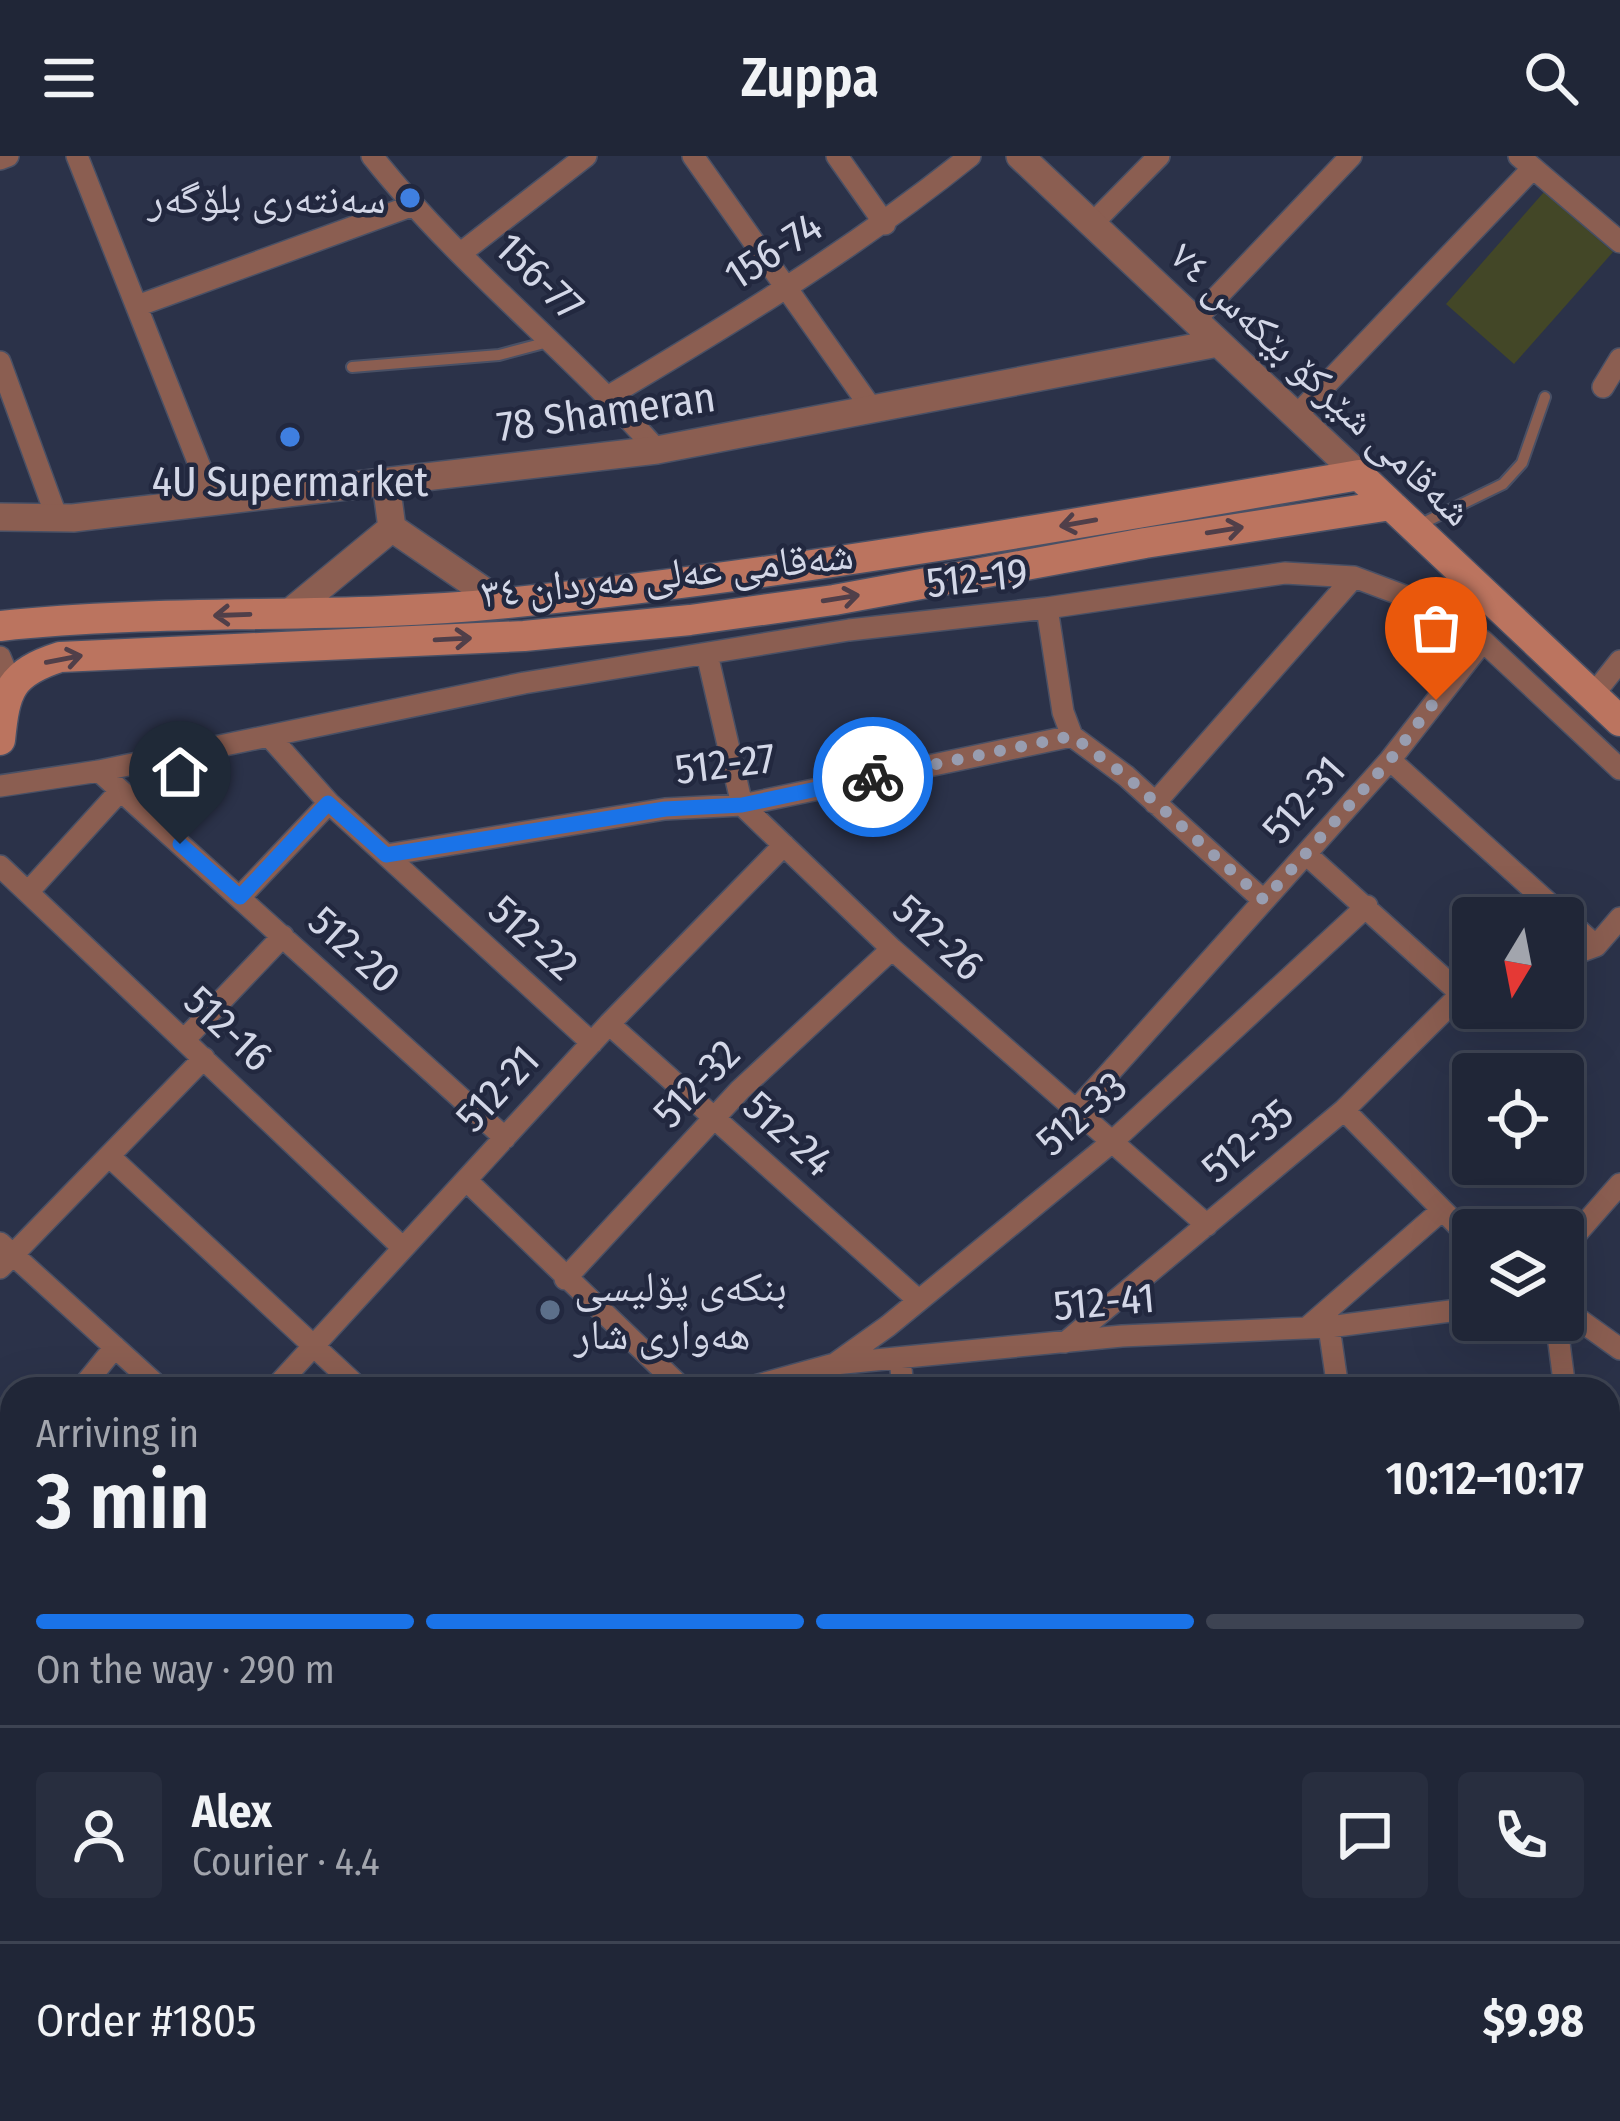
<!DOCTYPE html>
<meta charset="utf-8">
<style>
body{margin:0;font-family:"Fira Sans Condensed","Noto Naskh Arabic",sans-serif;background:#282e3f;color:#f1f3f6;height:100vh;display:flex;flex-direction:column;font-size:45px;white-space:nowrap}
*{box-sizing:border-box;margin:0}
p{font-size:39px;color:#a2a5ad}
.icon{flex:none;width:66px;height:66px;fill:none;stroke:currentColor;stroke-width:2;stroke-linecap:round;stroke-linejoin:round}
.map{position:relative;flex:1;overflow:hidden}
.details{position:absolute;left:0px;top:1221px;width:1620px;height:744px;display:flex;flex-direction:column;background:#202637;border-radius:36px 36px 0 0;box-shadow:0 12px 48px #0002,0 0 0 3px #3d4352}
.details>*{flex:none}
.needle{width:78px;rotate:190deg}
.buttons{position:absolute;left:1452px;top:741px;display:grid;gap:24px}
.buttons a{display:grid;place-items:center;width:132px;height:132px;border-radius:12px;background:#202637;box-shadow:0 12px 48px #0002,0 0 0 3px #3d4352;font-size:60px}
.pin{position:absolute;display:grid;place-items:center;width:102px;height:102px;color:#fff;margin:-123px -51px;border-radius:50% 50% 50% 0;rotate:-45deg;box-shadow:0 0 12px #0007}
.pin .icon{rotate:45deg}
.courier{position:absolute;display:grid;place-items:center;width:120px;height:120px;margin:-60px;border:9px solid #1a73e8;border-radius:50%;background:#fff;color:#222;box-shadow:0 3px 15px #0007}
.head em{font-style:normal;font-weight:600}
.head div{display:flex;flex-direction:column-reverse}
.head{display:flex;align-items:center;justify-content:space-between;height:204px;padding:0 36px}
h1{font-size:78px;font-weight:600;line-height:90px}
.bar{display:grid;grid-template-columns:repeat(4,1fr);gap:18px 12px;align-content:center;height:144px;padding:0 36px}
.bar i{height:15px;border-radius:9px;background:#3d4352}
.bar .active{background:#1a73e8}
.bar p{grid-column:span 4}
.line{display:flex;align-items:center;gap:30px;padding:0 36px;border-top:3px solid #3d4352}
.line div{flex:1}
.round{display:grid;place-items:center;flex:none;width:126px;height:126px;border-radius:12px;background:#282e3f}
header{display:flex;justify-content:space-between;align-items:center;height:156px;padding:0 36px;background:#202637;font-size:54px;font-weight:600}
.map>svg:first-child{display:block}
</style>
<header><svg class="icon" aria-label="menu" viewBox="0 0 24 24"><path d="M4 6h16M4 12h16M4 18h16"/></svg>Zuppa<svg class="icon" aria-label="search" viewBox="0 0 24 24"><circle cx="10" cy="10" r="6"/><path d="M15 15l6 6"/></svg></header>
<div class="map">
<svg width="1620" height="1965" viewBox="0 0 1620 1965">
<rect width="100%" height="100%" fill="#2b3249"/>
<path fill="#434727" d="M1544 36 1613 96 1514 208 1446 148Z"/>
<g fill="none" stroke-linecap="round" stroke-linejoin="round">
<defs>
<path id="service" d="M352 211 499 199 548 186
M1417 370 1503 328 1522 307 1545 241"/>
<path id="minor" d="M77 0 214 346
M372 0C457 107 566 192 657 294
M693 0 872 253
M837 0 885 68
M1519 0 1620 86
M0 3 8 0
M1092 68 1159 0
M461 97 586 0
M137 150 411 50
M1195 164 1351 0
M0 206 57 362
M1603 231 1620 203
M609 240C737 164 854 93 970 0
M1296 260 1533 12
M1047 452 1063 556 1072 580 1126 620 1263 744
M707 498 742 649 892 793 1207 1069
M0 501 11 528
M1593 539 1620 505
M270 581 329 647 592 887
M1390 604 1596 790
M99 615 505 982
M0 630 99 615 524 527 849 474 1047 452 1285 417 1354 421 1426 448 1483 485 1620 613
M1155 647 1354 421
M1306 698 1461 838
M386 699 665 653 742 649 1072 580
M0 710 403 1092
M29 735 120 635
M240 741 329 647
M1563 802 1596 790 1620 762
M609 868 917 1143
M184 884 283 780
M1077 953 1390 604 1483 485
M1344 954 1473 1085
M109 1000 360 1233
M466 1024 683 1233
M0 1087 161 1233
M1563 1093 1620 1028
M0 1112 204 902
M565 1123 740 934 892 793
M1563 1152 1620 1193
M1556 1164 1565 1233
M1308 1171 1441 1055
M1329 1171 1338 1233
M1066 1186 1344 954 1461 838 1473 834
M900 1202 903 1233
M836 1207 888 1170 1112 986 1367 750
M81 1233 115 1191
M274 1233 609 868 784 689
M744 1233 834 1208 1122 1180 1329 1171 1473 1152
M0 1329 12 1315
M1608 1399 1620 1392
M0 1409 12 1420
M0 1523 12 1518
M0 1827 12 1837
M1608 1902 1620 1901
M152 1953 166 1965
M364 1953 379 1965
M585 1953 600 1965
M792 1953 807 1965
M1005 1953 1020 1965
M1224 1953 1238 1965
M1445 1953 1460 1965
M38 1965 48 1953
M728 1965 738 1953
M873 1965 883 1953
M1335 1965 1346 1953
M1516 1965 1519 1953"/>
<path id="tertiary" d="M1020 0 1359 319
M386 327 392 372 503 448
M0 361 73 362 657 294 1218 187
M289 457 392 372
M1608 1619 1620 1617
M0 1776 12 1775"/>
<path id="secondary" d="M0 470C168 452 339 464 507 447 793 418 1076 368 1359 319L1620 565
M0 584C5 534 10 517 60 501L524 480 690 464 834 444 1145 387 1391 349"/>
</defs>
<use href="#service" stroke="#495065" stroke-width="14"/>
<use href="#minor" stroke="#495065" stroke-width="24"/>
<use href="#tertiary" stroke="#495065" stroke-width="30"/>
<use href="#secondary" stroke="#495065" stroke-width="33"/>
<use href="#service" stroke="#8b5e51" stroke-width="10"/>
<use href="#minor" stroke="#8b5e51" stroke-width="21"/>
<use href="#tertiary" stroke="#8b5e51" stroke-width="27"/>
<use href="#secondary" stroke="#bb745f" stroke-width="30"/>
</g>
<defs><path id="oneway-shaft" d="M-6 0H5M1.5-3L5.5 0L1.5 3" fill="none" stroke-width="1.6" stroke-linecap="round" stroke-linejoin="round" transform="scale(3)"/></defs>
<g stroke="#503f49">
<use href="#oneway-shaft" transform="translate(1078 367) rotate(170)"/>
<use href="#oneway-shaft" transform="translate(1225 374) rotate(-9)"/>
<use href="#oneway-shaft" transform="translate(841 442) rotate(-9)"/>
<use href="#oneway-shaft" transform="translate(232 459) rotate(178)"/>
<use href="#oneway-shaft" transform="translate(453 483) rotate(-3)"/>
<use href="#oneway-shaft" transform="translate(64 503) rotate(-11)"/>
</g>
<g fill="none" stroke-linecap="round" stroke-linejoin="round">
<path stroke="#989db0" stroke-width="12" stroke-dasharray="0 21.6" d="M873 621 1072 580 1126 620 1264 744 1390 604 1436 544"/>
<path stroke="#1a73e8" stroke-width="15" d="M180 688 240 741 328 647 386 699 665 653 742 649 873 621"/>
</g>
<g fill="#3f7fe0" stroke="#22283f" stroke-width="4.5">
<circle cx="410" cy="42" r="12"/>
<circle cx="290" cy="281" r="12"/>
</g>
<circle fill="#5c6f8a" stroke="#22283f" stroke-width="4.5" cx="550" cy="1154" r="12"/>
<g text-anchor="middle" stroke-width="9" stroke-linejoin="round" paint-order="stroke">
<g font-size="42" fill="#d3d7e7" stroke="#22283f" text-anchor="end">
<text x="386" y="57">سەنتەری بلۆگەر</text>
<text x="290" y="340" text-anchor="middle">4U Supermarket</text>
<text x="574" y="1145" text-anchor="start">بنکەی پۆلیسی<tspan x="574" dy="48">هەواری شار</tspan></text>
</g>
<g font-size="42" fill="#d3d7e7" stroke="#22283f">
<text transform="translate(773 94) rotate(-33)" y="15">156-74</text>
<text transform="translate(540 120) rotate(44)" y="15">156-77</text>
<text transform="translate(1322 227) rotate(43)" y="15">شەقامی شێرکۆ بێکەس ٧٤</text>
<text transform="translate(606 255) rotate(-8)" y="15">78 Shameran</text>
<text transform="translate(667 417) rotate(-6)" y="15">شەقامی عەلی مەردان ٣٤</text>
<text transform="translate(977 421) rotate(-6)" y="15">512-19</text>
<text transform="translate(725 607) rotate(-7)" y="15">512-27</text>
<text transform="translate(1303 643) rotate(-48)" y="15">512-31</text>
<text transform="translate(534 781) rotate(42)" y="15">512-22</text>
<text transform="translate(939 781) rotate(42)" y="15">512-26</text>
<text transform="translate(355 793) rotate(42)" y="15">512-20</text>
<text transform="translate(229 872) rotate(43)" y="15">512-16</text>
<text transform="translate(696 927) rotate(-46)" y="15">512-32</text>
<text transform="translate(497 932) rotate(-47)" y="15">512-21</text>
<text transform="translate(1081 957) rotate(-41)" y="15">512-33</text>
<text transform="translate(789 977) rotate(42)" y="15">512-24</text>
<text transform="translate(1247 984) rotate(-40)" y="15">512-35</text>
<text transform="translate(1104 1145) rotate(-5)" y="15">512-41</text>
</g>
</g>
</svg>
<div class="buttons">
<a><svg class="needle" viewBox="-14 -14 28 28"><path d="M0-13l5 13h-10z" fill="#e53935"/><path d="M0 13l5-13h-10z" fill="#a2a5ad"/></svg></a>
<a><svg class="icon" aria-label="locate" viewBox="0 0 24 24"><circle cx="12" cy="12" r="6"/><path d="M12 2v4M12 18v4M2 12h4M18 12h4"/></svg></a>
<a><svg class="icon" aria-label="layers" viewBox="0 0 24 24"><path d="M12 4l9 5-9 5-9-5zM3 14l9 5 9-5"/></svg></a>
</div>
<div class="pin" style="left:1436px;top:544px;background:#ea580c"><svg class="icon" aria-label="bag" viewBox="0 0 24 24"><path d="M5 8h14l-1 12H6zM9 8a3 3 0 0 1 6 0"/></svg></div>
<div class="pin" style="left:180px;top:688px;background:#1f2937"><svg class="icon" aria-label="home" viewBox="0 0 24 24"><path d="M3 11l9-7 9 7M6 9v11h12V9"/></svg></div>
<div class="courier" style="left:873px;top:621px"><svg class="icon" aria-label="bike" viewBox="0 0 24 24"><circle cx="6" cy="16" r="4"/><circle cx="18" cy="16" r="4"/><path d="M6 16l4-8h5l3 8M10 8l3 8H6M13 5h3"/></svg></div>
<section class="details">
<div class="head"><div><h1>3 min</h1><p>Arriving in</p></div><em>10:12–10:17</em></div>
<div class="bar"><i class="active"></i><i class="active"></i><i class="active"></i><i></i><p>On the way · 290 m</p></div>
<div class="line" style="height:216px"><a class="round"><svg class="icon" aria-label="person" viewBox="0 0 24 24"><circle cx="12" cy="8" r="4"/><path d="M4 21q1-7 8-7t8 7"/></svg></a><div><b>Alex</b><p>Courier · 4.4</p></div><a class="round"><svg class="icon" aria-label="chat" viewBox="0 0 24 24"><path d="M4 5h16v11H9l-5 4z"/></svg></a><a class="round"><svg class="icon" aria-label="phone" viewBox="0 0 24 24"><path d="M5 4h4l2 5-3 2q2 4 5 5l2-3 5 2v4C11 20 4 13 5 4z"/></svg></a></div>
<div class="line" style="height:156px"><div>Order #1805</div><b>$9.98</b></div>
</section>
</div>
